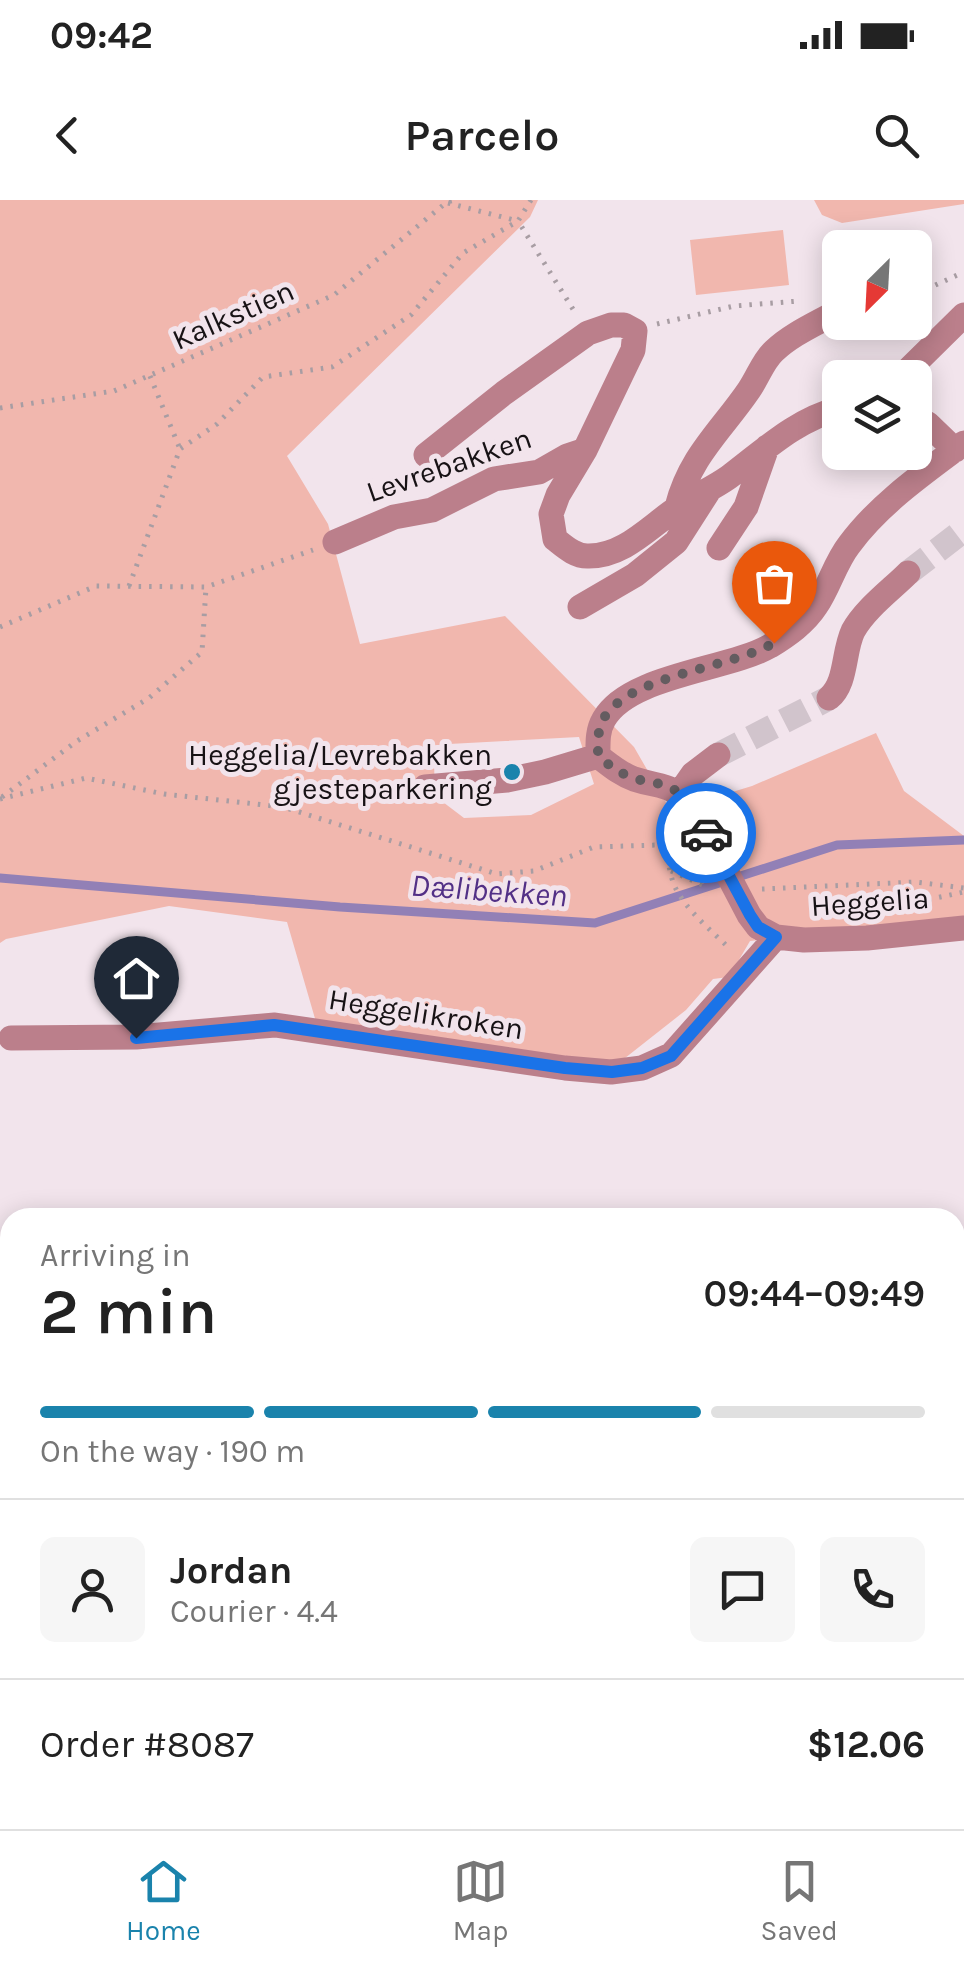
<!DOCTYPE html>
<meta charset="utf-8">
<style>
body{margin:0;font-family:Karla,sans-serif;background:#f6f6f6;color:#222;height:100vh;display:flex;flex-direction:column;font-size:38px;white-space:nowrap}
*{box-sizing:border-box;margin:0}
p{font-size:32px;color:#767676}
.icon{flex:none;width:55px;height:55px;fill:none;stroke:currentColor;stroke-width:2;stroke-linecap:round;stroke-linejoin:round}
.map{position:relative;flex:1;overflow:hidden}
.sheet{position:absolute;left:0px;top:1008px;width:965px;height:622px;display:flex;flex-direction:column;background:#fff;border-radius:30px 30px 0 0;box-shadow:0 5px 25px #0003}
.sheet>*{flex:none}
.needle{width:65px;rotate:204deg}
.buttons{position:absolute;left:822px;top:30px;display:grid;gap:20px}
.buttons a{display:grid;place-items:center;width:110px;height:110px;border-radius:15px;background:#fff;box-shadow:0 5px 25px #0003;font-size:50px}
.pin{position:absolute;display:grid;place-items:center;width:85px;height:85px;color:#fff;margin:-102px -42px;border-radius:50% 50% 50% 0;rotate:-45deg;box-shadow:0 0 10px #0007}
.pin .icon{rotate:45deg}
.courier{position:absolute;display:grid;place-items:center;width:100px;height:100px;margin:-50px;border:8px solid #1a73e8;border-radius:50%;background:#fff;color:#222;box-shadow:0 2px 12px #0007}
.head em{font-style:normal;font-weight:600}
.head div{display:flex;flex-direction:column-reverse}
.head{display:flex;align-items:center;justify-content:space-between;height:170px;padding:0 40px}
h1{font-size:65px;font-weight:600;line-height:75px}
.bar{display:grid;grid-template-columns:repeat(4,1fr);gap:15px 10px;align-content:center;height:120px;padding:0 40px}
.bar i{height:12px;border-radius:8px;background:#e0e0e0}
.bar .selected{background:#1a83ac}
.bar p{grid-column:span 4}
.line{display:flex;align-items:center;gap:25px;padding:0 40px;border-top:2px solid #e0e0e0}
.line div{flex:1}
.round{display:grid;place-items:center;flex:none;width:105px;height:105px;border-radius:15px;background:#f6f6f6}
.status{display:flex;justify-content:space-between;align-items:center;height:70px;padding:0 50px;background:#fff;direction:ltr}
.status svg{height:28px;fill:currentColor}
header{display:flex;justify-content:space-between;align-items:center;height:130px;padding:0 40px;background:#fff;font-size:45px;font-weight:600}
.tabs{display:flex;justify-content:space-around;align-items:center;height:140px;border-top:2px solid #e0e0e0;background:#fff;font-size:28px;color:#767676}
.tabs a{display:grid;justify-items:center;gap:5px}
.tabs .selected{color:#1a83ac}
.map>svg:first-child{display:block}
</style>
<div class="status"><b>09:42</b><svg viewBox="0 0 49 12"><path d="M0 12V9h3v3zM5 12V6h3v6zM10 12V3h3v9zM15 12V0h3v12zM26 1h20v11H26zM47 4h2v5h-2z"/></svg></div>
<header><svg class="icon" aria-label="back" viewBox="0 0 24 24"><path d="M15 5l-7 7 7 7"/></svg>Parcelo<svg class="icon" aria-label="search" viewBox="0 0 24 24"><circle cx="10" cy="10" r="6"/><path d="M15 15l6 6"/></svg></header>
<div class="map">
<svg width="964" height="1629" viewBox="0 0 964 1629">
<rect width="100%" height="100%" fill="#f2e4ec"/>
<path fill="#f1b7ae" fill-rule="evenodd" d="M0 0H538L530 17 287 256 328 324 360 444 505 416 634 547 679 625 719 596 752 586 876 533 904 591 964 636V718L750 741 729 777 713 779 686 810 620 862 565 868 316 822 287 722 169 706 6 739 0 743ZM579 537 594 584 531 615 464 618 435 596 434 561 449 544Z
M814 0H964V4L842 23 822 15Z
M783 30 789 85 696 95 690 40Z"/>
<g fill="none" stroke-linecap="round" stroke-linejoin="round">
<path stroke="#9280b6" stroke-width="9" d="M0 678 340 707 595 723 837 645 964 640"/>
<path stroke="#d1c4cc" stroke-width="25" stroke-dasharray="25 12" stroke-linecap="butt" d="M908 373 964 330
M718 555 829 498"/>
<path stroke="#a89da3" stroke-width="5" stroke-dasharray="2.5 8" stroke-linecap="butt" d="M531 0 518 21 576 114
M448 3 518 21
M915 88H929L964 72
M657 124 734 106 799 101
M150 176 180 249
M0 208 114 191 334 95 447 2 455 0
M129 386 180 249 217 224 263 177 332 167 411 115 463 53 518 21
M0 427 96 386 206 387 313 350
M2 597 77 541 149 498 202 452 206 387
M0 599 86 578 164 594 283 607 497 674 534 671 594 647 658 645C671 657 668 674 676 689 688 712 712 731 730 749
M283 607 335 582 402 586
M671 671 703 685
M762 689 915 682 964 688
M898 706 964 692"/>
<path stroke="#bb7f8b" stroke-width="25" d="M900 178 964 115
M915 217 928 224 955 250
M426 255 504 193 588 133 611 125H624L635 131 633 150 585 250 558 295 551 314 555 339C565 347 576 357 589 356 624 356 649 327 676 309 693 297 712 289 729 277 766 249 794 221 840 208
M677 307C690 256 721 231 749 190 758 177 763 161 774 151 793 133 818 123 840 110
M335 342 394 317 432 310 494 279 539 272 567 256 585 250
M719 348 746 307 767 247
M580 407 635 375 676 342 708 292
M829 498C847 483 843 452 853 431 865 409 891 390 908 373
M425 587 507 580 545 572 598 556
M679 594 693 574 718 555
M693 608C668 581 665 589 634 579 620 574 610 565 598 556 598 543 597 531 604 519 629 475 728 470 770 446 788 435 805 423 816 406 829 387 835 363 849 345 879 304 924 273 964 243
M763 730 776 737 804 740 867 738 964 728
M11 838 136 837 275 825 565 868 611 872 642 868 671 855 776 737
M955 1078 964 1069
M0 1186 10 1187
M0 1539 10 1547
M107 1620 108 1629
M192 1620 212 1629
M447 1620 453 1629
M705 1620 710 1629"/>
<path stroke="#bb7f8b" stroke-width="25" d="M693 608 749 715 758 727"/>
</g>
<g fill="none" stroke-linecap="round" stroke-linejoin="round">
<path stroke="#645c60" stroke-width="10" stroke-dasharray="0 18" d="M706 633C699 619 692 603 679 593 665 582 649 583 633 578 619 573 609 565 598 556 598 543 597 530 604 518 630 475 731 468 774 443"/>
<path stroke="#1a73e8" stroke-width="12" d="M136 838 274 825 565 868 612 872 642 868 671 856 776 737 758 727 750 715 706 633"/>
</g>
<circle fill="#1a83ac" stroke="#f2e4ec" stroke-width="4" cx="512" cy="572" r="10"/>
<g text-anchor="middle" stroke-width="10" stroke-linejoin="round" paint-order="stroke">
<g font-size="30" fill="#171215" stroke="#f2e4ec">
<text transform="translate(233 115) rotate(-24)" y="10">Kalkstien</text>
<text transform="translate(449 265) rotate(-19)" y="10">Levrebakken</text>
<text transform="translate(870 702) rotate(-4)" y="10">Heggelia</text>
<text transform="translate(426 814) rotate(9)" y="10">Heggelikroken</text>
</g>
<g font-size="30" fill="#171215" stroke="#f2e4ec" text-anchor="end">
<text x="492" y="565">Heggelia/Levrebakken<tspan x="492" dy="34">gjesteparkering</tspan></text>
</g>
<g font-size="32" font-style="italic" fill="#523086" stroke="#f2e4ec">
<text transform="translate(489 690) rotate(4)" y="11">Dælibekken</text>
</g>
</g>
</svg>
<div class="buttons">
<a><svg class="needle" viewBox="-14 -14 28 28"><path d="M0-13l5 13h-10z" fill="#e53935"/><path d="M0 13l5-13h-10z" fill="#767676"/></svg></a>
<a><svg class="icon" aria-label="layers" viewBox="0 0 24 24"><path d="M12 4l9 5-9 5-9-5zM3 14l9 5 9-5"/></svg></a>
</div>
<div class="pin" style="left:774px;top:443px;background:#ea580c"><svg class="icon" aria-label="bag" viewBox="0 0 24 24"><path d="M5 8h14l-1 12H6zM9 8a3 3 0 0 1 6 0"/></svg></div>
<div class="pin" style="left:136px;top:838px;background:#1f2937"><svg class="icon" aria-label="home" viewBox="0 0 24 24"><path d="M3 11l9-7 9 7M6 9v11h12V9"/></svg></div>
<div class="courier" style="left:706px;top:633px"><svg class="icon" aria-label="car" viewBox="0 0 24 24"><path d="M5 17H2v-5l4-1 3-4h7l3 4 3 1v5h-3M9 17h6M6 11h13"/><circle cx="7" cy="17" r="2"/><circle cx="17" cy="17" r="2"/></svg></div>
<section class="sheet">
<div class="head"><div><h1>2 min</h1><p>Arriving in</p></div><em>09:44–09:49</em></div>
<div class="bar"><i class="selected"></i><i class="selected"></i><i class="selected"></i><i></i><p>On the way · 190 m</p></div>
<div class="line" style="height:180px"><a class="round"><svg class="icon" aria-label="person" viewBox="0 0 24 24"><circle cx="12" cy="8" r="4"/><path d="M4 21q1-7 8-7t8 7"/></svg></a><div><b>Jordan</b><p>Courier · 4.4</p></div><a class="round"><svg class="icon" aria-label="chat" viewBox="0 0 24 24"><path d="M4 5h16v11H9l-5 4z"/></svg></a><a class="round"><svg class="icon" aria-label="phone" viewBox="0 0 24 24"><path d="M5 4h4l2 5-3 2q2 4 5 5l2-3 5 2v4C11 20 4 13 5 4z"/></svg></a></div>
<div class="line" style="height:130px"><div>Order #8087</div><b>$12.06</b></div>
</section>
</div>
<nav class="tabs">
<a class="selected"><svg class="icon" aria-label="home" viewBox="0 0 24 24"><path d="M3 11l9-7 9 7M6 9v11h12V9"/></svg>Home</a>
<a><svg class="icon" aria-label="map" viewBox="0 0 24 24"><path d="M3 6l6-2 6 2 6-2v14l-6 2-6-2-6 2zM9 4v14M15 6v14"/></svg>Map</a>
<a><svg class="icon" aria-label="saved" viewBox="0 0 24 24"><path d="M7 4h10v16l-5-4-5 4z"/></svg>Saved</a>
</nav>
